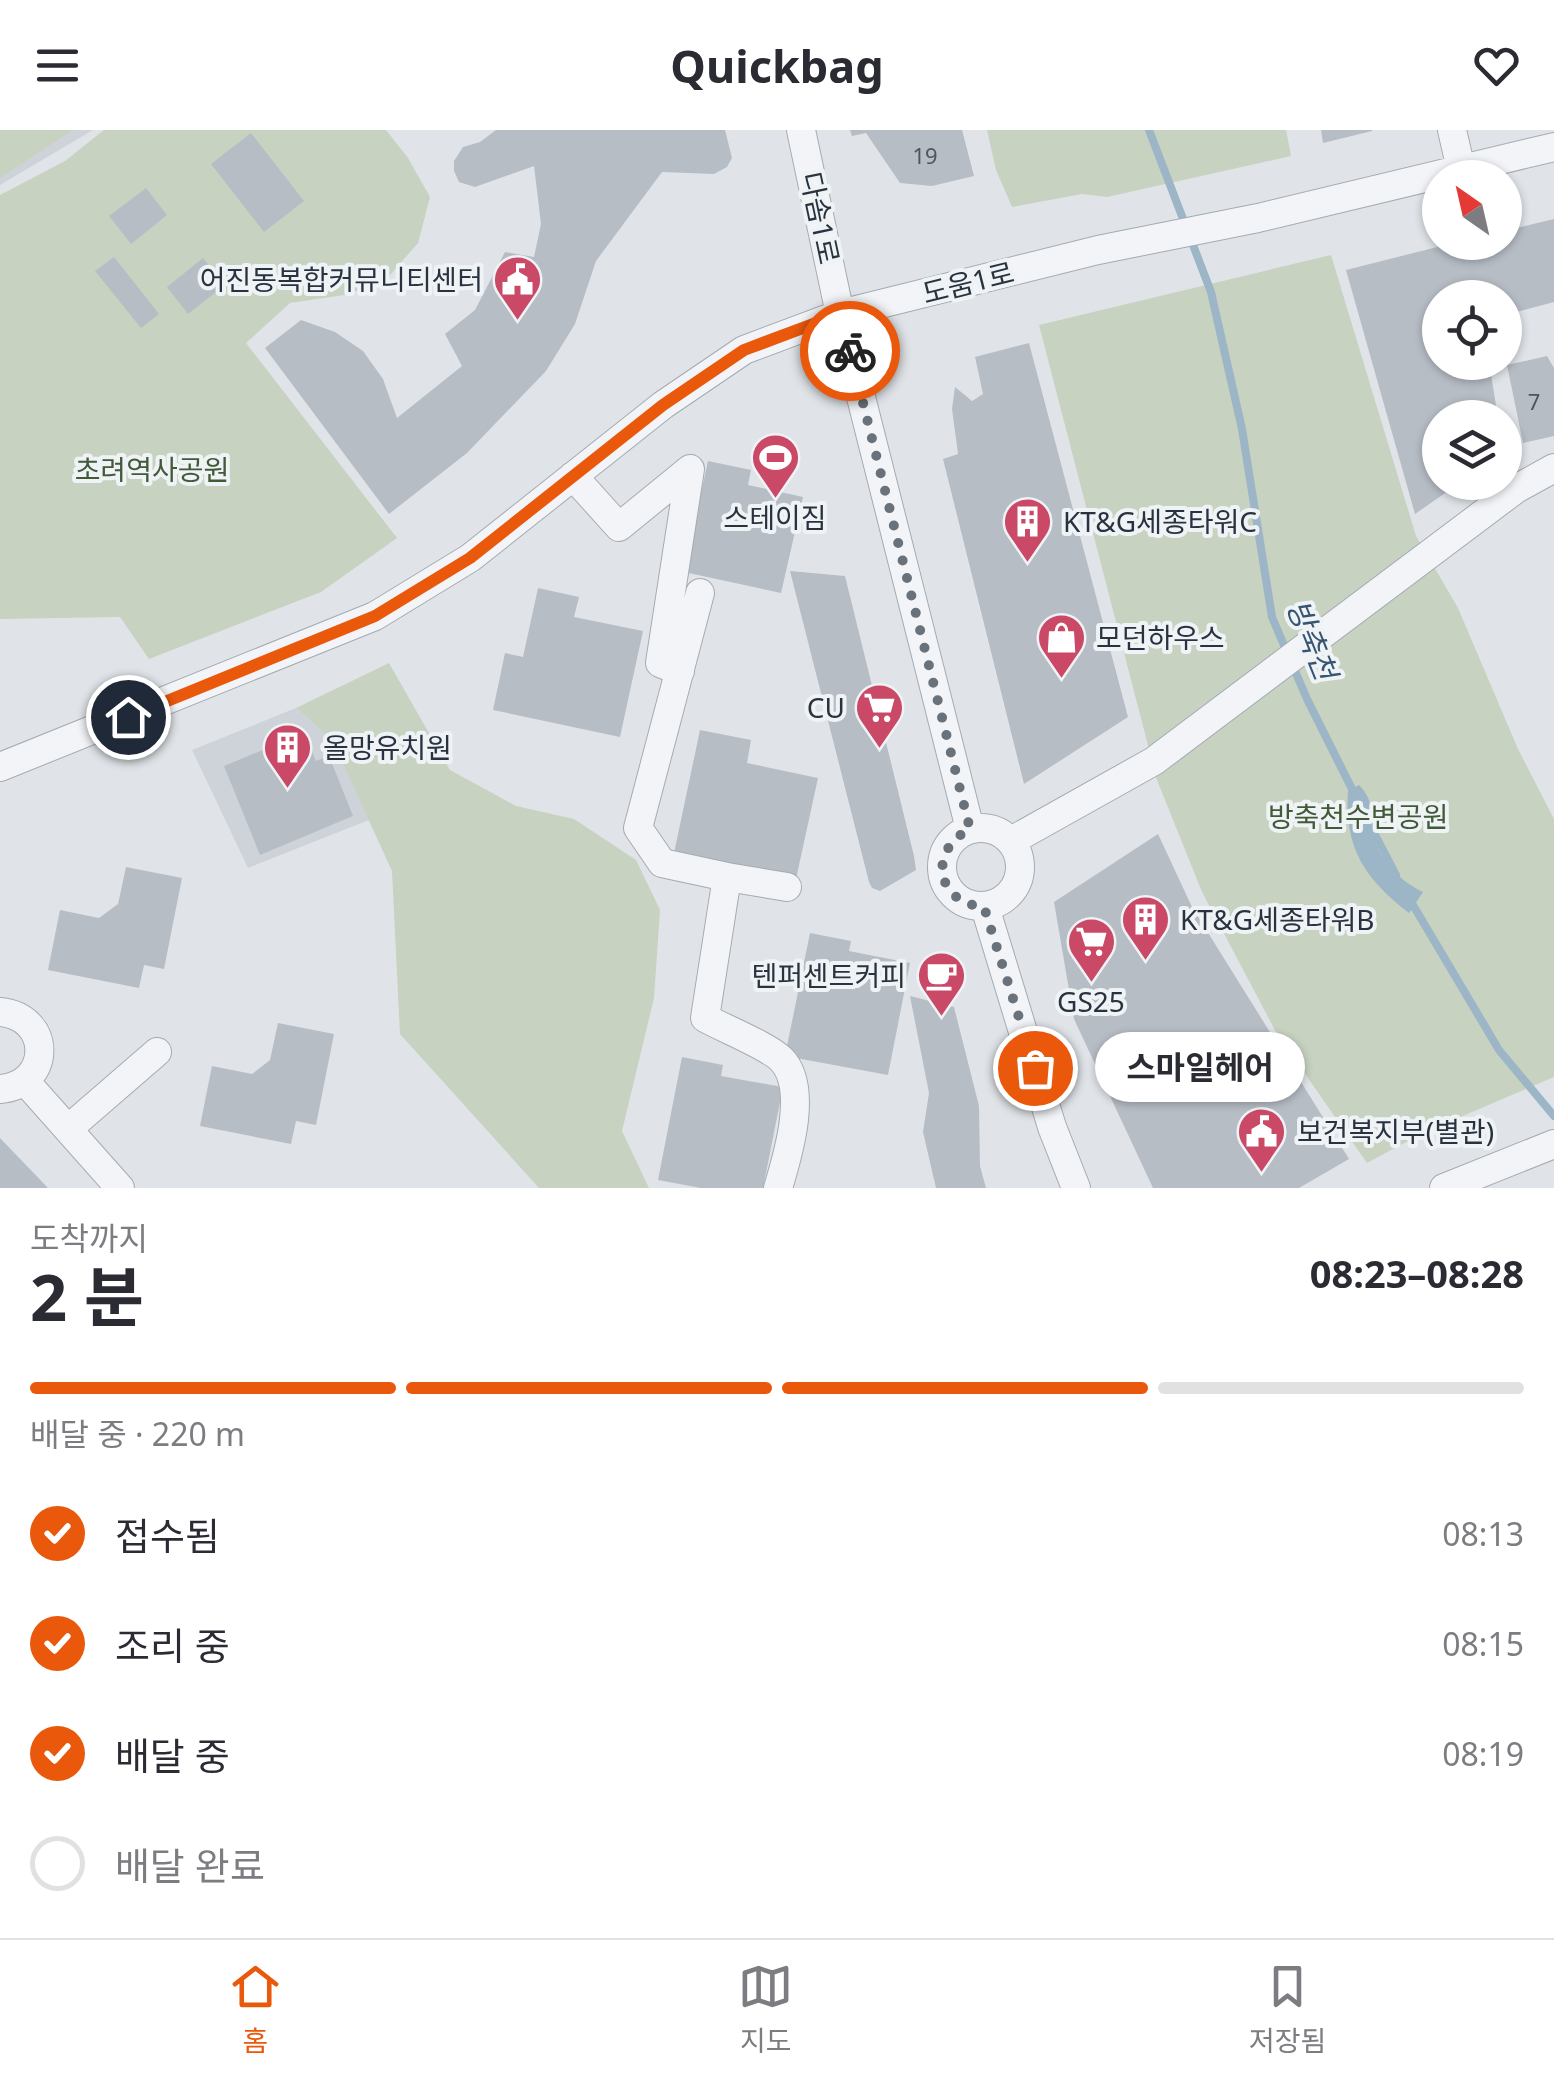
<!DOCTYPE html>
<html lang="ko">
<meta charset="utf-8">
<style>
body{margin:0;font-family:"Noto Sans","Noto Sans KR",sans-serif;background:#f7f7f7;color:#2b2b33;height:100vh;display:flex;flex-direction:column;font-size:38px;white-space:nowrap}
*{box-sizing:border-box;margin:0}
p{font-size:32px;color:#7c7c81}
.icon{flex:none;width:55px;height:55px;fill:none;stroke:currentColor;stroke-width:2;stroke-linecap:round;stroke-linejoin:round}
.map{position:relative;height:1058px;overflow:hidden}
.side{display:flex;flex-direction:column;background:#fff;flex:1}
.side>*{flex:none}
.needle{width:65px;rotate:326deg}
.buttons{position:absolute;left:1422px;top:30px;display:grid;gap:20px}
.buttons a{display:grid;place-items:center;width:100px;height:100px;border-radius:50%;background:#fff;box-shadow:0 2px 8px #0004;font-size:50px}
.pin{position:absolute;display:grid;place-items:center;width:85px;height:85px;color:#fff;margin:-42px;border:5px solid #fff;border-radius:50%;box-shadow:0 2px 10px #0007}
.courier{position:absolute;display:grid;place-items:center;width:100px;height:100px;margin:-50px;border:8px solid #ea580c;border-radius:50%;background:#fff;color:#222;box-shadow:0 2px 12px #0007}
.bubble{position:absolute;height:70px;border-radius:35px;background:#fff;box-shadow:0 2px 8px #0004;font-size:32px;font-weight:700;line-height:70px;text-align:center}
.headline em{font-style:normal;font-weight:700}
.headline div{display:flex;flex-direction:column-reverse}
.headline{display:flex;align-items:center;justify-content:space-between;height:170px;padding:0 30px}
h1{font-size:65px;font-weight:700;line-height:75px}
.bar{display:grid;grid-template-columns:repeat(4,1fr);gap:15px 10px;align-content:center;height:120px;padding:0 30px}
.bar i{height:12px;border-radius:8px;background:#e1e1e2}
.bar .active{background:#ea580c}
.bar p{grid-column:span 4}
ol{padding:0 30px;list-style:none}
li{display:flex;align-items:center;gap:30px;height:110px}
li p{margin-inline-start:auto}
li .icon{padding:10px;border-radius:50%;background:#ea580c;color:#fff;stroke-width:4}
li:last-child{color:#7c7c81}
li i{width:55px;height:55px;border:5px solid #e1e1e2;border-radius:50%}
header{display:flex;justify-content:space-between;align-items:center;height:130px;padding:0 30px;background:#fff;font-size:45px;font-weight:700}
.tabs{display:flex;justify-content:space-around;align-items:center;height:140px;border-top:2px solid #e1e1e2;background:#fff;font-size:28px;color:#7c7c81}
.tabs a{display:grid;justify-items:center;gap:5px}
.tabs .active{color:#ea580c}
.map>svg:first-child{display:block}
</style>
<header><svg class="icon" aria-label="menu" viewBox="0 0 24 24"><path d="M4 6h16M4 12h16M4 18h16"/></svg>Quickbag<svg class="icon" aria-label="heart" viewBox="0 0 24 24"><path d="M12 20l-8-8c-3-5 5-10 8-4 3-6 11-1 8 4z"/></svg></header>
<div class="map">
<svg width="1554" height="1058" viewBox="0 0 1554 1058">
<rect width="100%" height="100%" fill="#e0e4e8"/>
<path fill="#ced3da" d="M0 0H93L0 55Z
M296 578 332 610 369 690 248 738 192 620Z"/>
<path fill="#c7d2c1" d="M0 0H73L0 48Z
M104 0H386L408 28 430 67 418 113 384 152 344 165 290 173 246 213 397 408 321 462 149 529 120 487 0 489V65L65 31Z
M987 0H1286L1291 26 1107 67 1082 64 1012 77 996 40Z
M1331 125 1416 406 1458 478 1518 619 1554 689V947L1423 1003 1367 1033 1276 902 1202 762 1157 650 1039 195Z
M389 533 450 640 516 676 574 689 636 730 660 780 654 868 622 1001 649 1058H539L400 904 392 741 332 610 296 578Z"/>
<path fill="#9cb5c7" d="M1359 655C1377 674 1368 685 1374 708 1380 732 1402 752 1423 762L1409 783C1365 749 1344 718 1348 661Z"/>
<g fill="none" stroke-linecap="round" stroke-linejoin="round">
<path stroke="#9cb5c7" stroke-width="8" d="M1149 0 1211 162 1242 299 1272 487 1307 569 1355 665
M1370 695 1396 745
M1410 770 1499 920 1554 986"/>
</g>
<path fill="#b7bdc5" d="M496 0H725L732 28 727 37 714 44 662 42 596 131 575 194 546 241 467 323 389 384 265 218 301 190 335 202 363 221 383 249 397 288 462 236 445 204 475 180 505 122 534 127 541 94 534 36 475 57 459 52 454 41V31L463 17 480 12Z
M850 0H962L974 46 932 56 900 53 866 3 852 6Z
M1321 0H1372V1L1323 13Z
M251 3 304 71 264 102 211 34Z
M146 58 167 85 131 114 109 86Z
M1554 89V172L1505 185V168H1440V232H1489L1498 288H1440V352H1461L1415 384 1346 140 1457 112H1505V101Z
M114 127 159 184 141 198 95 141Z
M203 128 225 155 188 184 167 157Z
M1029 213 1128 587 1024 654 943 329 958 324 952 279 955 257 972 271 983 264 975 227Z
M1547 226 1554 238V306L1523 313 1507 235Z
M708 331 751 340 748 355 803 367 781 463 684 442Z
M790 441 845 446 914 726 916 740 880 761 872 758 869 752Z
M538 458 579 467 574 487 643 501 620 607 493 580 505 523 523 527Z
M700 600 751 610 747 633 818 648 796 749 674 723Z
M304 603 316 631 329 626 353 686 260 725 224 636Z
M1158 704 1192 777 1349 1029 1299 1058H1153L1074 889 1054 772Z
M126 737 182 748 164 839 144 835 139 858 48 840 60 780 99 788 118 774Z
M810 803 851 811 849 821 910 833 888 945 785 926Z
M910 866 954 877 979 976 980 1036 986 1058H936L923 1002 929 963Z
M278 893 334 904 316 995 296 991 291 1014 200 996 212 936 252 944 270 930Z
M682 927 723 935 721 946 783 957 763 1058H701L658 1050Z
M0 1008 48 1058H0Z"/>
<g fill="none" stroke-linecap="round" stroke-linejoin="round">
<defs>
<path id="minor" d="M801 0 840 184 970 699
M1452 0 1461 39
M573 346 619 397 690 339 660 533 680 541
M700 463 638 698 662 733 727 747 705 888C723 898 768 916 781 929 809 957 788 1025 778 1058
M0 637 375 486 470 428 663 275 744 220 840 184 1098 120 1258 88 1554 17
M942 737a39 39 0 1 1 78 0a39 39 0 1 1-78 0Z
M1011 711 1154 631 1516 359 1554 338
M727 747 787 757
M985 777 1052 997 1076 1058
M0 882C53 887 52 955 0 959
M25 951 120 1058
M68 999 157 922
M1444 1058 1554 1014"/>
</defs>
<use href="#minor" stroke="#a5abb2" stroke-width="30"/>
<use href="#minor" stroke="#f2f4f7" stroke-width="28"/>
</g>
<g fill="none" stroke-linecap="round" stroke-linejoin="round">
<path stroke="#69717a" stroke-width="10" stroke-dasharray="0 18" d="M850 221 970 699C927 721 936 773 984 777L1035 938"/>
<path stroke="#ea580c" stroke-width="12" d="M128 587 375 486 470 428 663 275 744 220 840 184 850 221"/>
</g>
<defs>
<symbol id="civic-pin" viewBox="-11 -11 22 30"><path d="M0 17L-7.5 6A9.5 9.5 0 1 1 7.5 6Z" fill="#c94967" stroke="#eff3f6"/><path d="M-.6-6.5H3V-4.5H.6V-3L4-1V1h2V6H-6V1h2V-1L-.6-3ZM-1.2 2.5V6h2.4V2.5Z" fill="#fff"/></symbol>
<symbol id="stadium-pin" viewBox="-11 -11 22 30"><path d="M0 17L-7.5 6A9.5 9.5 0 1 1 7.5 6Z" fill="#c94967" stroke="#eff3f6"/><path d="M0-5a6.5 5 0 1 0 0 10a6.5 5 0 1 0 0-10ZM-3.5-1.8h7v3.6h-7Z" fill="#fff"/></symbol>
<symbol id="building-pin" viewBox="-11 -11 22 30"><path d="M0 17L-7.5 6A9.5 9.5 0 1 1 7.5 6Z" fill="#c94967" stroke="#eff3f6"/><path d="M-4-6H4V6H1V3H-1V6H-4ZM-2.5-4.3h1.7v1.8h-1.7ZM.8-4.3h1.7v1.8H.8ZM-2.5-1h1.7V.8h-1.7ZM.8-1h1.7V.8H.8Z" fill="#fff"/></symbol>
<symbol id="shop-pin" viewBox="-11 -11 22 30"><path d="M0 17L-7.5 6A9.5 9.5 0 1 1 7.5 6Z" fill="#c94967" stroke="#eff3f6"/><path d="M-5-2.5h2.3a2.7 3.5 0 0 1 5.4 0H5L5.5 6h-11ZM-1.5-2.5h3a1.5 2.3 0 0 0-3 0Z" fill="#fff"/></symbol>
<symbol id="supermarket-pin" viewBox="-11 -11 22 30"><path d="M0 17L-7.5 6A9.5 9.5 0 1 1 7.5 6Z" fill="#c94967" stroke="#eff3f6"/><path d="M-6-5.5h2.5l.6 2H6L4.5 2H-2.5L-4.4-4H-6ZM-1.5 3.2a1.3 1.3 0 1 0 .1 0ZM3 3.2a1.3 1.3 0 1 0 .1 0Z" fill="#fff"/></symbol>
<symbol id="cafe-pin" viewBox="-11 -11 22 30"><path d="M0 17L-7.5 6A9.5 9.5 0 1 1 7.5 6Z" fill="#c94967" stroke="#eff3f6"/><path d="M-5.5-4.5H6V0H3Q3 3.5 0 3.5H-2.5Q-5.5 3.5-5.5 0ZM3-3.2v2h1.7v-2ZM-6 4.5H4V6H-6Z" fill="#fff"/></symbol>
</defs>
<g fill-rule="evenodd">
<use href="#civic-pin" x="490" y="122" width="55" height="75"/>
<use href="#stadium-pin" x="748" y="300" width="55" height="75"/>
<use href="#building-pin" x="1000" y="364" width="55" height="75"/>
<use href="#shop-pin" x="1034" y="480" width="55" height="75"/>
<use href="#supermarket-pin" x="852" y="550" width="55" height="75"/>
<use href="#building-pin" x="260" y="590" width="55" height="75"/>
<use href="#building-pin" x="1118" y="762" width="55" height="75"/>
<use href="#supermarket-pin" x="1064" y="784" width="55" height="75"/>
<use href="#cafe-pin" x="914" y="818" width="55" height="75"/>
<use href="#civic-pin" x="1234" y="974" width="55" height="75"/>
</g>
<g text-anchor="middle" stroke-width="8" stroke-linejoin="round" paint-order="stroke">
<g font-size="22" fill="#4c5660">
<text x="925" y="34">19</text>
<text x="1534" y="280">7</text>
</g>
<g font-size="28" fill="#29333f" stroke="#eff3f6">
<text transform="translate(820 88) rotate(78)" y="10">다솜1로</text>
<text transform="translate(968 153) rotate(-14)" y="10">도움1로</text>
</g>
<g font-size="28" fill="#29333f" stroke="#eff3f6" text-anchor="start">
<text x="483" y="160" text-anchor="end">어진동복합커뮤니티센터</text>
<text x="775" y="398" text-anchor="middle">스테이짐</text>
<text x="1063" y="402">KT&amp;G세종타워C</text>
<text x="1096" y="518">모던하우스</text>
<text x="845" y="588" text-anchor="end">CU</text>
<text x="323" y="628">올망유치원</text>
<text x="1180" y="800">KT&amp;G세종타워B</text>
<text x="906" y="856" text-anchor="end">텐퍼센트커피</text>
<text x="1091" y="882" text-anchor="middle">GS25</text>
<text x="1297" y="1012">보건복지부(별관)</text>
</g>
<g font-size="28" fill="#415a37" stroke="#eff3f6">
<text x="152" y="350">초려역사공원</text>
<text x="1358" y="697">방축천수변공원</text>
</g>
<g font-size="30" font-style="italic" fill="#355571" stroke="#eff3f6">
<text transform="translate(1311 510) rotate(68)" y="10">방축천</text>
</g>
</g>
</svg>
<div class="buttons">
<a><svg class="needle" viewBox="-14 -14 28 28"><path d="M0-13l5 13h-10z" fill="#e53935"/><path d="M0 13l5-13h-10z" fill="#7c7c81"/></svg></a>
<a><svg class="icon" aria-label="locate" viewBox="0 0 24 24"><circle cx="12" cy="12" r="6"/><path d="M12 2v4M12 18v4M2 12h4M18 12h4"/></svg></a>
<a><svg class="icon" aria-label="layers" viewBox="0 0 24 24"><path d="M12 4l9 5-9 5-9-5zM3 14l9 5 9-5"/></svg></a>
</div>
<div class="pin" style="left:1035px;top:938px;background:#ea580c"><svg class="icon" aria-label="bag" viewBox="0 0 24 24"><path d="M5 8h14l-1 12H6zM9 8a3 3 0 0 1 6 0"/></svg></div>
<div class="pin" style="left:128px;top:587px;background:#1f2937"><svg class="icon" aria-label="home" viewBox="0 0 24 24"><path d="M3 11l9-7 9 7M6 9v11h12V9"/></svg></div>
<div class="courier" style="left:850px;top:221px"><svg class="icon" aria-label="bike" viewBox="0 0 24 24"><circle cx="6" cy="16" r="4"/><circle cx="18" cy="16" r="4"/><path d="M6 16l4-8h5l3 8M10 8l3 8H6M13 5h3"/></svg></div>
<div class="bubble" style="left:1095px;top:902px;width:210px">스마일헤어</div>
</div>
<section class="side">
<div class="headline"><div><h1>2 분</h1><p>도착까지</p></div><em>08:23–08:28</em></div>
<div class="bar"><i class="active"></i><i class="active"></i><i class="active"></i><i></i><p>배달 중 · 220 m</p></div>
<ol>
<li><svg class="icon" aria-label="check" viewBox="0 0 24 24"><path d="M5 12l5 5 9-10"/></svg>접수됨<p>08:13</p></li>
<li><svg class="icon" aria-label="check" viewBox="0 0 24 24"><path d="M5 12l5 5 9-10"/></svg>조리 중<p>08:15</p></li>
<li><svg class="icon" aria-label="check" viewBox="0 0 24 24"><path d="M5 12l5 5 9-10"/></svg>배달 중<p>08:19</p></li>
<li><i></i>배달 완료</li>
</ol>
</section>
<nav class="tabs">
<a class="active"><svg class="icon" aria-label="home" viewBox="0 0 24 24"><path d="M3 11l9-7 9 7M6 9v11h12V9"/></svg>홈</a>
<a><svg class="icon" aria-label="map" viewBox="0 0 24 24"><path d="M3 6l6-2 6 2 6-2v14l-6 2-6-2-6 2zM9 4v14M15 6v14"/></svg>지도</a>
<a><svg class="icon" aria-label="saved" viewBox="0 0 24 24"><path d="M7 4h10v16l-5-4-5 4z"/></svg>저장됨</a>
</nav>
